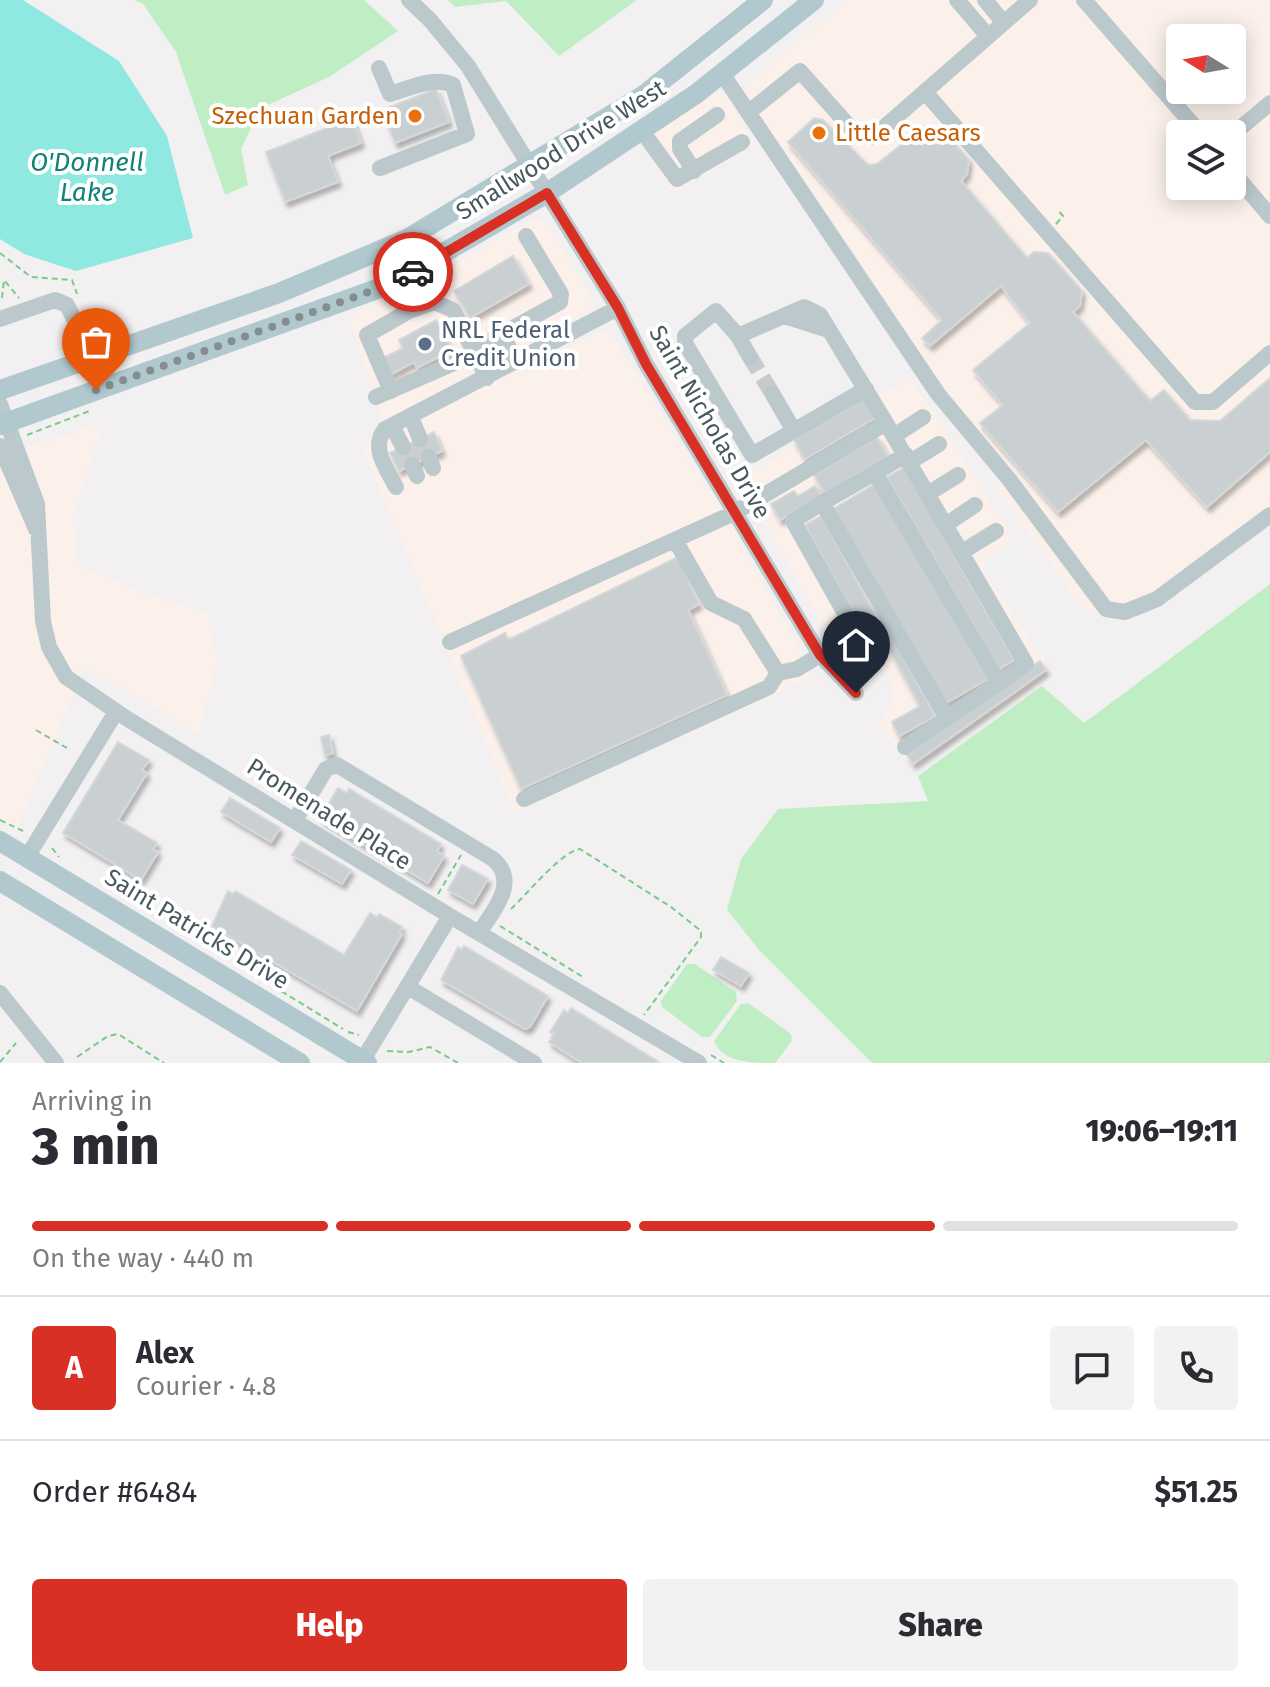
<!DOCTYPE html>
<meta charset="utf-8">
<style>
body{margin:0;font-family:"Fira Sans",sans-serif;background:#f2f2f3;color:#2b2b33;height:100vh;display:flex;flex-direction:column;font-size:30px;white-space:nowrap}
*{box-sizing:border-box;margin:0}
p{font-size:26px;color:#7c7c81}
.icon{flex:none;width:44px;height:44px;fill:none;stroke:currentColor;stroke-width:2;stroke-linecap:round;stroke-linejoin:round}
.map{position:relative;height:1063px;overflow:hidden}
.sheet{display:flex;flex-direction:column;background:#fff;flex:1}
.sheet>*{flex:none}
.needle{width:52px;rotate:281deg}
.tools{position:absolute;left:1166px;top:24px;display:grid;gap:16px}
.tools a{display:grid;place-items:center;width:80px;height:80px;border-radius:8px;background:#fff;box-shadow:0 4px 20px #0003;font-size:40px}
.pin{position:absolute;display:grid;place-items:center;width:68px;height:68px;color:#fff;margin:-82px -34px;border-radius:50% 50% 50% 0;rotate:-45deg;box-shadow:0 0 8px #0007}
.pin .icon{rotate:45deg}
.courier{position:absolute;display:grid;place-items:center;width:80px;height:80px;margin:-40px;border:6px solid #d93025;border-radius:50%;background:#fff;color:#222;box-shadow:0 2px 10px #0007}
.overview em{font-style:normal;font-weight:800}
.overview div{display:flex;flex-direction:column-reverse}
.overview{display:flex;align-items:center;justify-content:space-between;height:136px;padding:0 32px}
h1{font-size:52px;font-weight:800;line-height:60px}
.bar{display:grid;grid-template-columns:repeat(4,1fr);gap:12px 8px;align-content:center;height:96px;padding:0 32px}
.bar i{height:10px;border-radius:6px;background:#e1e1e2}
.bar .selected{background:#d93025}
.bar p{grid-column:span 4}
.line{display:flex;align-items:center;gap:20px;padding:0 32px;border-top:2px solid #e1e1e2}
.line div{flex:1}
.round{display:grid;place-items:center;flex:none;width:84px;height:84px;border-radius:8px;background:#f2f2f3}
.action{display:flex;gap:16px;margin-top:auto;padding:16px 32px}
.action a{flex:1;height:92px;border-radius:8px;background:#d93025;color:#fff;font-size:32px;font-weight:800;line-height:92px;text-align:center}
.action a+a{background:#f2f2f3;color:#2b2b33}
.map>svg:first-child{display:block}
</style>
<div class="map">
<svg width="1270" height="1063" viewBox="0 0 1270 1063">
<defs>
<filter id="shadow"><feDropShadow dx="3" dy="5" stdDeviation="2" flood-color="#0004"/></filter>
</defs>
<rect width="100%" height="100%" fill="#f2f0f1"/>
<path fill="#fcf1ea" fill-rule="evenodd" d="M848 0H1270V526L1130 622 1096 613 1079 603 996 487 1008 477 736 94ZM1180 38H1232V90H1180ZM1180 134H1232V186H1180Z
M714 93 727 98 755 145 673 193 643 142Z
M533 219H542L548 225 591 297 590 311 447 394 383 420 348 315 408 291Z
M602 331 616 341 735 534 815 676 515 813 361 444Z
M910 377 1013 538 985 561 983 571 1052 671 913 767 878 725 890 707 894 694 888 674 875 663 859 659 846 665 739 480Z
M103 423 73 517 78 565 144 593 207 613 217 662 199 734 85 666 16 829 0 819V457Z"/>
<path fill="#c0eec4" d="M135 0H364L398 31 329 77 261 108 241 149 248 185 225 195 176 52 143 4Z
M448 0H637L559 56 506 1 455 7Z
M1270 584V1063H872L760 951 727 910 741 859 778 809 928 801 918 776 1042 686 1084 723Z
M687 964H695L736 992 737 1001 710 1037H702L662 1007 661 1001Z
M748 1003 791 1034 792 1041 775 1063C753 1063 723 1063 714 1041L741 1004Z"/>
<path fill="#8fe9e0" d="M0 0H23L119 61 167 136 193 238 76 271 24 254 0 239Z"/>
<path fill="#cacfd2" stroke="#d4d8db" stroke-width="2" filter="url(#shadow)" d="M436 89 449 122 395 143 382 110Z
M352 118 361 143 328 156 338 182 285 202 266 152Z
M814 118 823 120 868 165 877 164 925 126 940 127 969 160 967 174 961 181 1027 258 1034 252 1048 253 1082 291 1080 306 1073 312 1150 401 1164 390 1190 420 1220 421 1270 378V452L1207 507 1146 440 1058 512 980 423 1003 405 973 370 1030 323 1001 286 930 346 922 338 942 320 788 142Z
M513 256 529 284 470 318 454 291Z
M436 320 452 350 417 368 414 362 390 375 381 359 403 348 399 340Z
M864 399 875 418 805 459 794 440Z
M434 432 442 451 399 471 390 453Z
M877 437 888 456 825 493 814 475Z
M907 466 960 556 955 558 1014 660 999 669 887 477Z
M875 484 988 679 946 703 833 509Z
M815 486 821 495 780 520 771 504 794 491 798 496Z
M821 516 879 621 863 630 805 525Z
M678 557 699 604 688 610 727 695 521 789 461 656 505 633 508 640Z
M890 633 935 716 899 736 892 722 920 706 883 637Z
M1040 661 1046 670 913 764 907 755Z
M329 735 333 753 325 755 321 737Z
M118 742 149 760 142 770 147 773 118 820 157 843 153 849 158 852 141 880 63 833Z
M338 788 347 793 349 789 441 844 437 851 444 856 428 883 320 819Z
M230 798 280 828 271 842 221 812Z
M301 841 351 870 342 884 292 855Z
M462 865 488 879 473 904 448 890Z
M228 891 233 894 235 891 344 955 370 913 377 917 379 914 402 927 399 932 402 934 357 1011 212 926Z
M464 946 548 996 530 1027 525 1029 441 980 458 947 462 950Z
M721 957 749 973 741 986 713 970Z
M571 1008 657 1061 656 1063H582L549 1042 554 1034 550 1032 564 1010 568 1013Z"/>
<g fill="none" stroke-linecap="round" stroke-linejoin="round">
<path stroke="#c8cacc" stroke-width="16" stroke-dasharray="16 8" stroke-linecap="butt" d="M750 357 772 393"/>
<path stroke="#79cb89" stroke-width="2" stroke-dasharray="6 4" stroke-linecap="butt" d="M1056 224 1063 216 1058 210
M0 253 31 277 72 280 77 294
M2 298 4 280 19 298
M85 322 91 340
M27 435 92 410
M36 730 67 748
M0 820 23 831
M52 848 59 857
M438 894 461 855
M511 909C526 895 562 851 580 849L671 907 701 931V937L644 1015
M500 926 583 977
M273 986 343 1029
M348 1032 359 1035
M387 1051 409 1052 430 1047 458 1063
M711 1055 724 1063
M77 1057 108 1036 118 1034 164 1063
M0 1062 16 1043"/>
<path stroke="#bcc9cc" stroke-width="16" d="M409 0 430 20 468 66 618 308 646 364 820 655 856 693
M957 0 987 35
M985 0 1003 22
M1084 0 1201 134
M379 68 390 94C410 88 434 76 453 85L467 134 380 168
M723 75 938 394 1008 478 1106 609 1125 612 1157 599 1270 515
M925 92 1195 402H1213L1270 353
M749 112 800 71 856 134 873 137 1030 0
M642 131 677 179 742 142
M1232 135 1270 103
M694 171 680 149V141L717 115
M1232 171 1270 216
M784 316 828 330
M0 319 55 300 67 305 73 317
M502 335 517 362
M738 336 750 357
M474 350 560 302 561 294 526 236
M866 389 752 455 685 343V336L716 311 738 336 804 307 820 315 886 423
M391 391 367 335 409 311 434 302 453 310 487 378
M772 393 794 431
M376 397 475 354
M0 404 37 504 43 621 49 647 66 677 126 718 450 916 699 1063
M411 417 420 439
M392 426 403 447
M894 436 923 417
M0 446 36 529
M429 457 433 468
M910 462 939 444
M412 465 417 476
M875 473 999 683
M396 487C387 469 370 448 385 429L618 308
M929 493 958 475
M822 503 906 455
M947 524 975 505
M675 540 711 603 744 619 778 673
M962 552 996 531
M891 622 860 640 793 521 822 503 947 718
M450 642 734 513 886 423 1026 664 905 747
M778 673 797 669 820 655
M524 799 769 687 778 673
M295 820 326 769 337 765 493 859C520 882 493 911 479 933
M27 857 116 712
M408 987 534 1063
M0 993 56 1063
M361 1063 450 916"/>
<path stroke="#b0c8ce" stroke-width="20" d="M0 390 279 293 407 239 644 95 763 0
M0 425 388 285 547 193 696 94 814 0
M0 841 367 1063
M0 881 300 1063"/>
</g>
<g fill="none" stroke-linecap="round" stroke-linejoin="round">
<path stroke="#848e91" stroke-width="8" stroke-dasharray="0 14.4" d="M96 390 388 285 413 272"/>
<path stroke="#d93025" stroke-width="10" d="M413 272 547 193 618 308 646 364 820 655 856 693"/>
</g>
<g fill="#e8710a" stroke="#fff" stroke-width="3">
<circle cx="415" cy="116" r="8"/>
<circle cx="819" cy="133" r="8"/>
</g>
<circle fill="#5c6f8a" stroke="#fff" stroke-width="3" cx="425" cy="344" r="8"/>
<g text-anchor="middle" stroke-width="8" stroke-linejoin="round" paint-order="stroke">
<g font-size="24" fill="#c56008" stroke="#fff" text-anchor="end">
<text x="399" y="124">Szechuan Garden</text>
<text x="835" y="141" text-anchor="start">Little Caesars</text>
</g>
<g font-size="24" fill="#48595d" stroke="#fff">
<text transform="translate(561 150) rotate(-32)" y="8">Smallwood Drive West</text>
<text transform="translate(710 422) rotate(60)" y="8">Saint Nicholas Drive</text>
<text transform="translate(329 814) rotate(32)" y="8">Promenade Place</text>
<text transform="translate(197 929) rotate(31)" y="8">Saint Patricks Drive</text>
</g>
<g font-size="24" fill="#4e5e75" stroke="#fff" text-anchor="start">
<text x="441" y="338">NRL Federal<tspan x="441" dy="28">Credit Union</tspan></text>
</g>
<g font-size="26" font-style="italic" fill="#118276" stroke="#fff">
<text x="87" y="171">O'Donnell<tspan x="87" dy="30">Lake</tspan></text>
</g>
</g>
</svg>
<div class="tools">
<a><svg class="needle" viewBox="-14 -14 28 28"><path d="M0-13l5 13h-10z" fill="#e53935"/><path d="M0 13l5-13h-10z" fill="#7c7c81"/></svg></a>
<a><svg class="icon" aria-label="layers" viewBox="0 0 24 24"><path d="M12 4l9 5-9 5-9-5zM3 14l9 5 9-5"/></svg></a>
</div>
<div class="pin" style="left:96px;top:390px;background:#ea580c"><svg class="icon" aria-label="bag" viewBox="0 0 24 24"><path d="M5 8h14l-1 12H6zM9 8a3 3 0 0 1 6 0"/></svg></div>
<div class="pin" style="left:856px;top:693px;background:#1f2937"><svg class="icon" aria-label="home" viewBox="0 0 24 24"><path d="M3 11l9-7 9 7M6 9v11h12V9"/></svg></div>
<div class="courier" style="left:413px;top:272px"><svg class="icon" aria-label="car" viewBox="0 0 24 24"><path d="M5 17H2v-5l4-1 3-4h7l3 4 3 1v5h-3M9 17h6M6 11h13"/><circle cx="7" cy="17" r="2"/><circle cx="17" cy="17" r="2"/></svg></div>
</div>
<section class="sheet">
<div class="overview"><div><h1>3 min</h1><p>Arriving in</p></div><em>19:06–19:11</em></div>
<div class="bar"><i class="selected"></i><i class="selected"></i><i class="selected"></i><i></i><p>On the way · 440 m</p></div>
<div class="line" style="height:144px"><b class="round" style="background:#d93025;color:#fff">A</b><div><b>Alex</b><p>Courier · 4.8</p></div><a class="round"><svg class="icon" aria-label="chat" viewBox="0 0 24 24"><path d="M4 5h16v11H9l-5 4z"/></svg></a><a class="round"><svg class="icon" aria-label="phone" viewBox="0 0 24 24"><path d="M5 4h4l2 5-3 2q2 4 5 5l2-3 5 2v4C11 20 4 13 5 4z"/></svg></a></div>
<div class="line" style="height:104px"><div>Order #6484</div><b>$51.25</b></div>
<div class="action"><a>Help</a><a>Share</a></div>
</section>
